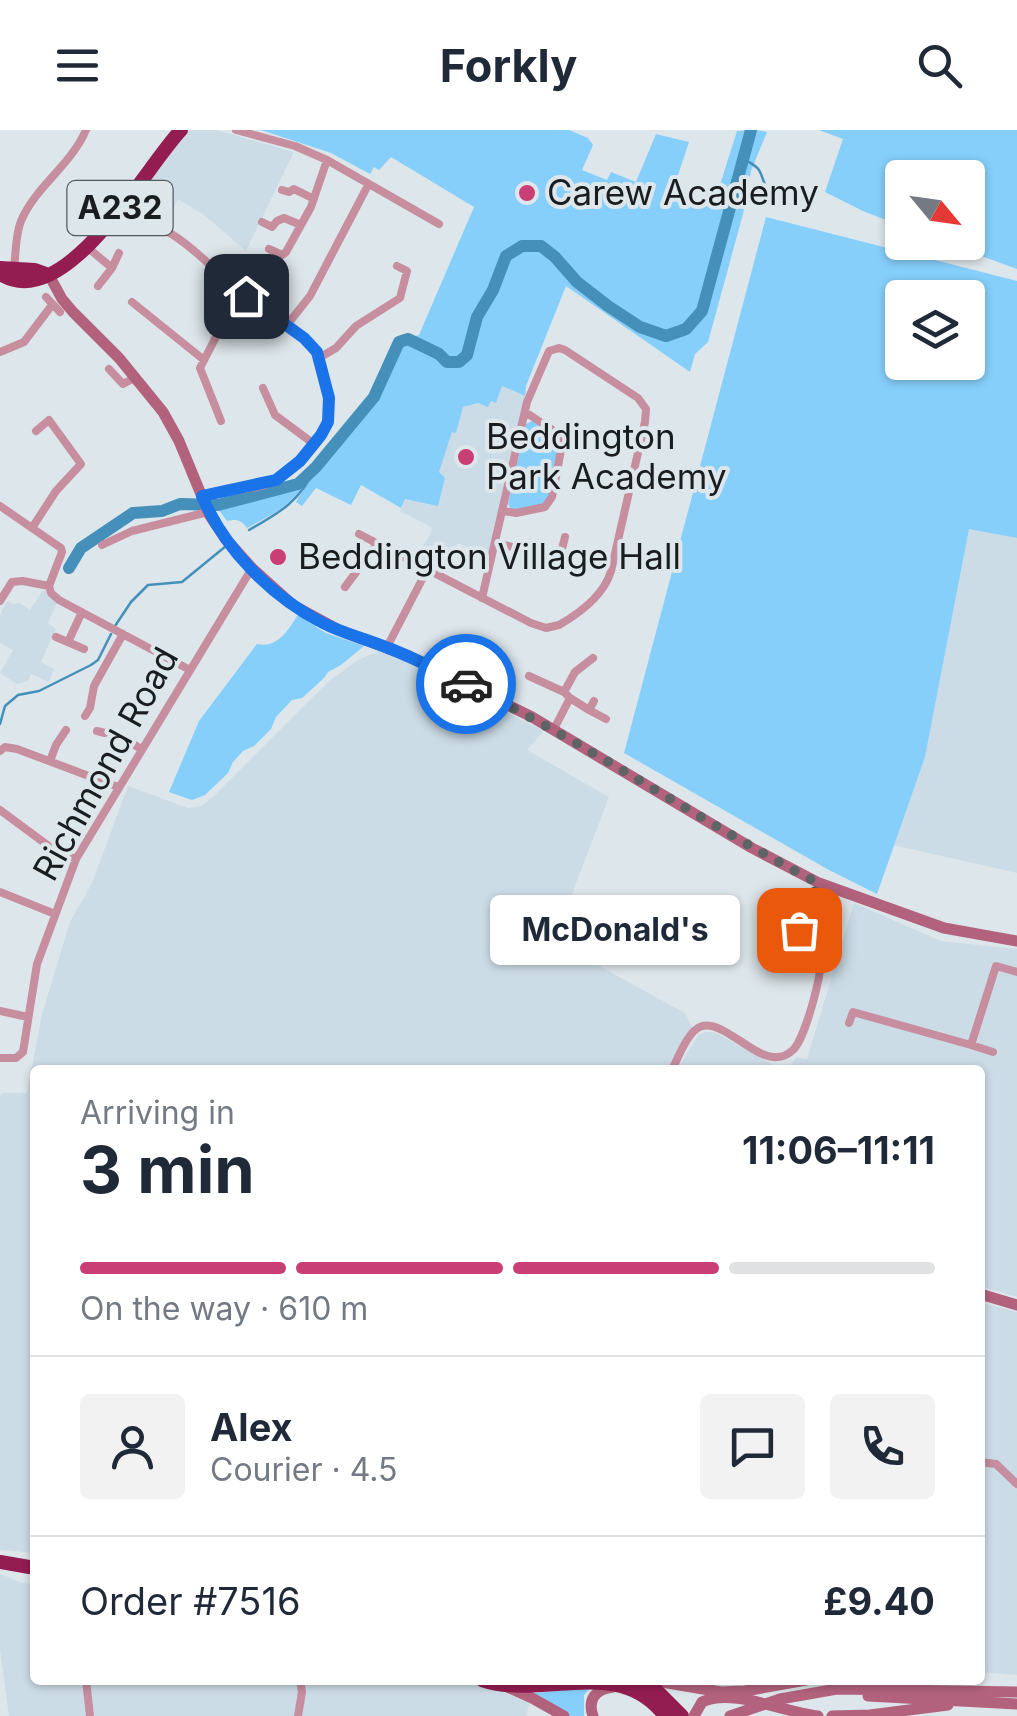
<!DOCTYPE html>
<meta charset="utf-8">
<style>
body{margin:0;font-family:Inter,sans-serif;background:#f2f2f3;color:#1f2937;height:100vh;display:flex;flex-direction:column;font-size:38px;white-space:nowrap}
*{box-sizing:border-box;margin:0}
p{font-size:32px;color:#747a83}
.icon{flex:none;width:55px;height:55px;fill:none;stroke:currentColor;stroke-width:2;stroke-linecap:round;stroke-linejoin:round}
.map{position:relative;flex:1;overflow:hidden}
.sheet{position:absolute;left:30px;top:935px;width:955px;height:620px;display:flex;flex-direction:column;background:#fff;border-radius:10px;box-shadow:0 2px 8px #0004}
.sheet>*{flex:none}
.needle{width:65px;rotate:119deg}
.controls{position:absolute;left:885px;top:30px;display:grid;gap:20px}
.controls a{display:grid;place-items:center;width:100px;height:100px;border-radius:10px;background:#fff;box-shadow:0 2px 8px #0004;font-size:50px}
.pin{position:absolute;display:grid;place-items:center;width:85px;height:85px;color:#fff;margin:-42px;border-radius:20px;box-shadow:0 5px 15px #0006}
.courier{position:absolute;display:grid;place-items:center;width:100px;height:100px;margin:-50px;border:8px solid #1a73e8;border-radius:50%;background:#fff;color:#222;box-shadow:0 2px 12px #0007}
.bubble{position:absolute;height:70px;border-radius:10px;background:#fff;box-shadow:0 2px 8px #0004;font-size:32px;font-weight:700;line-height:70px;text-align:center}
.head em{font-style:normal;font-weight:700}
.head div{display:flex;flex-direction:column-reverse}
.head{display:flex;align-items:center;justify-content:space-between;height:170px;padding:0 50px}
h1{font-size:65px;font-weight:700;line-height:75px}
.bar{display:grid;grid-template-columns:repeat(4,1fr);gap:15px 10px;align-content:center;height:120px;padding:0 50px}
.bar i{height:12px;border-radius:8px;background:#e0e1e3}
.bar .active{background:#c83e75}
.bar p{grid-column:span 4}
.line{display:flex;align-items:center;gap:25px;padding:0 50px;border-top:2px solid #e0e1e3}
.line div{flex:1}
.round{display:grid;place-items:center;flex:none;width:105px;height:105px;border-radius:10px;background:#f2f2f3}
header{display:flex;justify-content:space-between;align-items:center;height:130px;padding:0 50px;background:#fff;font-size:45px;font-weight:700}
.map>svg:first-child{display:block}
</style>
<header><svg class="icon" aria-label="menu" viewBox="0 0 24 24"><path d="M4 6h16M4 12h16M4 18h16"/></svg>Forkly<svg class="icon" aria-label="search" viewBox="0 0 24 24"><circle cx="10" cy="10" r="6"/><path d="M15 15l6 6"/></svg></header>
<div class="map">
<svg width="1017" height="1586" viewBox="0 0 1017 1586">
<rect width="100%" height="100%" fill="#dde6eb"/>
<path fill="#ccdce6" d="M191 0H216L294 22 246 121 204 85 178 69 171 85 139 66 185 3Z
M502 256 525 266 487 427 458 413 443 442 417 428 433 398 400 381 444 274 466 276 491 271 495 272Z
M969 398 1017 408V743L893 715 925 627Z
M43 460 58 470 48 493 56 499 41 532 54 539 49 552 31 544 28 551 17 554 0 543 13 520 0 513V485L7 471 13 474 20 473 30 480Z
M381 520 542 600V603L527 620 609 667 554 811 685 883 692 897 668 940H35V1423L0 1420V966L2 963H27L42 884 70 792 92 753 128 656 188 678 201 676 212 668 329 551 358 530Z
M854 773 941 811 1017 819V1167L980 1156V940H788L796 927 807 929Z
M705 902H715L782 940H677L698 905Z
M980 1172 1017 1182V1545L980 1542Z
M0 1444 23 1453 35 1455V1550H468L530 1572 526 1586H9L0 1520Z"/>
<path fill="#86cffb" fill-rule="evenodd" d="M261 0H569L588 8 593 15 582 40 607 50 611 42 636 52 656 4 689 12 671 66 713 77 737 1 757 0 767 2 751 41 743 84 708 212 695 224 690 242 566 156 526 256 525 266 502 256 496 273 491 271 488 277 478 273 463 277 456 303 452 302 439 342 445 348 438 376 405 369 401 378 361 355 351 375 316 358 302 376 296 372 316 337 374 267 399 212 419 205 474 77 391 27 379 40 374 37 370 44 331 23Z
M819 0H1017V139L946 113 968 112V48H902V96L865 82 825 62 843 9Z
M766 87 1017 151V408L969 399 925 627 877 764 829 740 624 623ZM902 168H968V232H902Z
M534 290 561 310 547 373 516 380 511 379 508 374 526 294Z
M307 350C293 375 271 385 247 398 241 390 237 389 227 391L218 379 263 365 296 360Z
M299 483 316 493V497L326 503 364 516 341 535 328 542 324 548 302 568 292 570 276 587 271 599 254 616 243 621 233 632 228 643 205 665 192 670 169 662 199 591 257 514C278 519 289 499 299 483Z
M590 1558 584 1565V1586H571L534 1563Z"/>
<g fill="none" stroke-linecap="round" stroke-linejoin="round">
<path stroke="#4590ba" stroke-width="2.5" d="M743 29C766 40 758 43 768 61 771 67 776 71 779 75
M249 400C281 382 300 371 316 337
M115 496 131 472 148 455 182 452 226 416
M0 594 5 576 18 565 39 561 91 535 98 530 111 504"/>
<path stroke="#4590ba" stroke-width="12" d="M69 438 81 418 133 383 162 381 180 374 218 375 298 354 316 337 374 267 399 212 408 209 439 224 447 232H459L467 225 477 187 493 160 506 126 522 116H541L555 127 577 152 608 176 640 197 666 206 686 199 702 181 751 0"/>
<path stroke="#c68e9e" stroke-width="8" d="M236 0 295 16 327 30 439 94
M282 60 289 62 294 59 314 69
M138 77 139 93
M262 92 272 97 277 91 284 88 301 95
M126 94C170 86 204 133 235 157 260 177 295 193 314 219 320 227 323 237 325 247 328 261 332 279 328 293 321 314 296 339 277 350 257 361 224 360 202 366
M87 117 112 138
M269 119 282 125 286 122 311 77 327 30
M14 139C16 123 15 106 21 91 36 56 71 35 86 0
M98 156 112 138 119 123
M46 167 60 182
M132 172 204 230
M287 195 310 166 366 59
M0 222 24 212 52 175
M319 228 336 218 356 196 400 168 407 141 397 136
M109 239 123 254 136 247
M263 258 275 285 314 314
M221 291 200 238 219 201 229 153
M0 376 61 418 62 422 49 456
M503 381 516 383 545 377 552 367 563 310 559 304 525 282
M32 398 56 361 81 334 49 290 36 301
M359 404 531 493 546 498 559 495C580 483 604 465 611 441L645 292 646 279 638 268 565 220 559 218 549 221 527 272 482 468
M496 413 549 426 561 423 565 407
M102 415 132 401 208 382
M345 457 377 414
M0 471 12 452 23 451 49 456 51 463 59 470 190 540
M56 507 84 519
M68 512 82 482
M387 517 427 440
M529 546 564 562 570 568
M564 562 575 542 593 528
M589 580 606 589
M85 586 90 578 94 556 123 504
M554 599 570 568 589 580 594 571
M111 600 141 619
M97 601 105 603 111 600
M0 621 5 617 17 619 118 657
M50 631 56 615 66 600
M0 680 50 717 76 729
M0 762 55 784
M0 881 28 887
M849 893 853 882 971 915 996 836 1017 842
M971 915 993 922
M0 928H16L23 922 37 834 76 729 252 438
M672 940C678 928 688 900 702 896 723 891 751 925 773 927 781 928 788 925 794 919 805 907 825 838 820 822 817 812 807 806 799 800L819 753
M980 1332 996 1334 1017 1354
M86 1550 90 1586
M298 1586 302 1562 300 1550"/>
<path stroke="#b3627d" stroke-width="11" d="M49 145 62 169 73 182 119 228 163 282 179 311 210 386 225 408 252 438 293 475 339 500 409 526 532 587 752 718 819 753 944 798 1017 811
M980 1164 1017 1175
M650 1550 721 1562 745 1561 806 1550
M840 1550 866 1553
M505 1556 532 1568 564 1586
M868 1566 1017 1574
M593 1586C587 1569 596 1559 613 1557
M730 1586 780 1569 837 1559 1017 1562
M832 1586 870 1585 948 1575"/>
<path stroke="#931d51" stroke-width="14" d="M0 138 35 140 49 145
M0 144C65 185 144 39 181 0
M0 1432 35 1438
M482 1550C544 1571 618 1524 665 1586
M639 1550 654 1558 682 1586"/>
<path stroke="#b3627d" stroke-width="11" d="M694 1586 702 1572C732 1557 785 1583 818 1586"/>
</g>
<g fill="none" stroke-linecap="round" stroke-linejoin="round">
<path stroke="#5e6366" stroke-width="10" stroke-dasharray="0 18" d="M466 554C587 613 699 691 818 753L799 800"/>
<path stroke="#1a73e8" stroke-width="12" d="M246 166 304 208 317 222 329 268 328 292 321 305 300 331 276 350 202 366C224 419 272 467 323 493 344 504 367 509 388 518 415 528 440 542 466 554"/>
</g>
<g fill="#c83e75" stroke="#dde6eb" stroke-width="4">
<circle cx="527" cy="63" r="10"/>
<circle cx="466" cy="327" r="10"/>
<circle cx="278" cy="427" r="10"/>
</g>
<g text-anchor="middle" stroke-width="8" stroke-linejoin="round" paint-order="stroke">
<rect fill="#dde6eb" stroke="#54595c" stroke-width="2.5" x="67.5" y="51" width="105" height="54" rx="8"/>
<g font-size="32" font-weight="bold" fill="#1a1d1f">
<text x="120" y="89">A232</text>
</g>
<g font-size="35" fill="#1a1d1f" stroke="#dde6eb" text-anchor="start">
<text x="547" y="75">Carew Academy</text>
<text x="486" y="319">Beddington<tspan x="486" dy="40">Park Academy</tspan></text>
<text x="298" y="439">Beddington Village Hall</text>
</g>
<g font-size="35" fill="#1a1d1f" stroke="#dde6eb">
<text transform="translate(106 634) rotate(-61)" y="12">Richmond Road</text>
</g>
</g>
</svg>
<div class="controls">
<a><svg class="needle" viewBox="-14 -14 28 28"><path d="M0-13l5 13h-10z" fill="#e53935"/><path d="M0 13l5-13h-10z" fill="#747a83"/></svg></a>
<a><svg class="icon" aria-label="layers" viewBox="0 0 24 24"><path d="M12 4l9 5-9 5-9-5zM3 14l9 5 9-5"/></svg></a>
</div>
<div class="pin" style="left:799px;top:800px;background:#ea580c"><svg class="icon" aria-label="bag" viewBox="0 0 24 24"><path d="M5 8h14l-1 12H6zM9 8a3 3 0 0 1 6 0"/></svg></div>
<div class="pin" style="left:246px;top:166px;background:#1f2937"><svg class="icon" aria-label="home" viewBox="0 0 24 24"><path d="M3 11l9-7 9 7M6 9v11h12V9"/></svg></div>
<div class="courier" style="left:466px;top:554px"><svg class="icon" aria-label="car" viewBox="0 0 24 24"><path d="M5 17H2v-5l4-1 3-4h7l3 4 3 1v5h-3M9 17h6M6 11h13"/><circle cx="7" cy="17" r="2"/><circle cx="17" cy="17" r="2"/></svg></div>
<div class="bubble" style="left:490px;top:765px;width:250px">McDonald's</div>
<section class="sheet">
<div class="head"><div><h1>3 min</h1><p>Arriving in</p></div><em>11:06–11:11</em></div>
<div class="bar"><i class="active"></i><i class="active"></i><i class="active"></i><i></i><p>On the way · 610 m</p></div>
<div class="line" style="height:180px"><a class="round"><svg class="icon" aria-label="person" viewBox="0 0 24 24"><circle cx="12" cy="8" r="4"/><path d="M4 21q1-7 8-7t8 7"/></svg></a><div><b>Alex</b><p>Courier · 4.5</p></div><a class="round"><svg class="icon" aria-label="chat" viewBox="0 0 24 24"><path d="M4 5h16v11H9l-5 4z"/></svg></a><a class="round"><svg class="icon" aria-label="phone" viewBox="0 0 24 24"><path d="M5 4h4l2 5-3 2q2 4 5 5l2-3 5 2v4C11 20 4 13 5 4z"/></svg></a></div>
<div class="line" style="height:130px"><div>Order #7516</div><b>£9.40</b></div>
</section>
</div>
